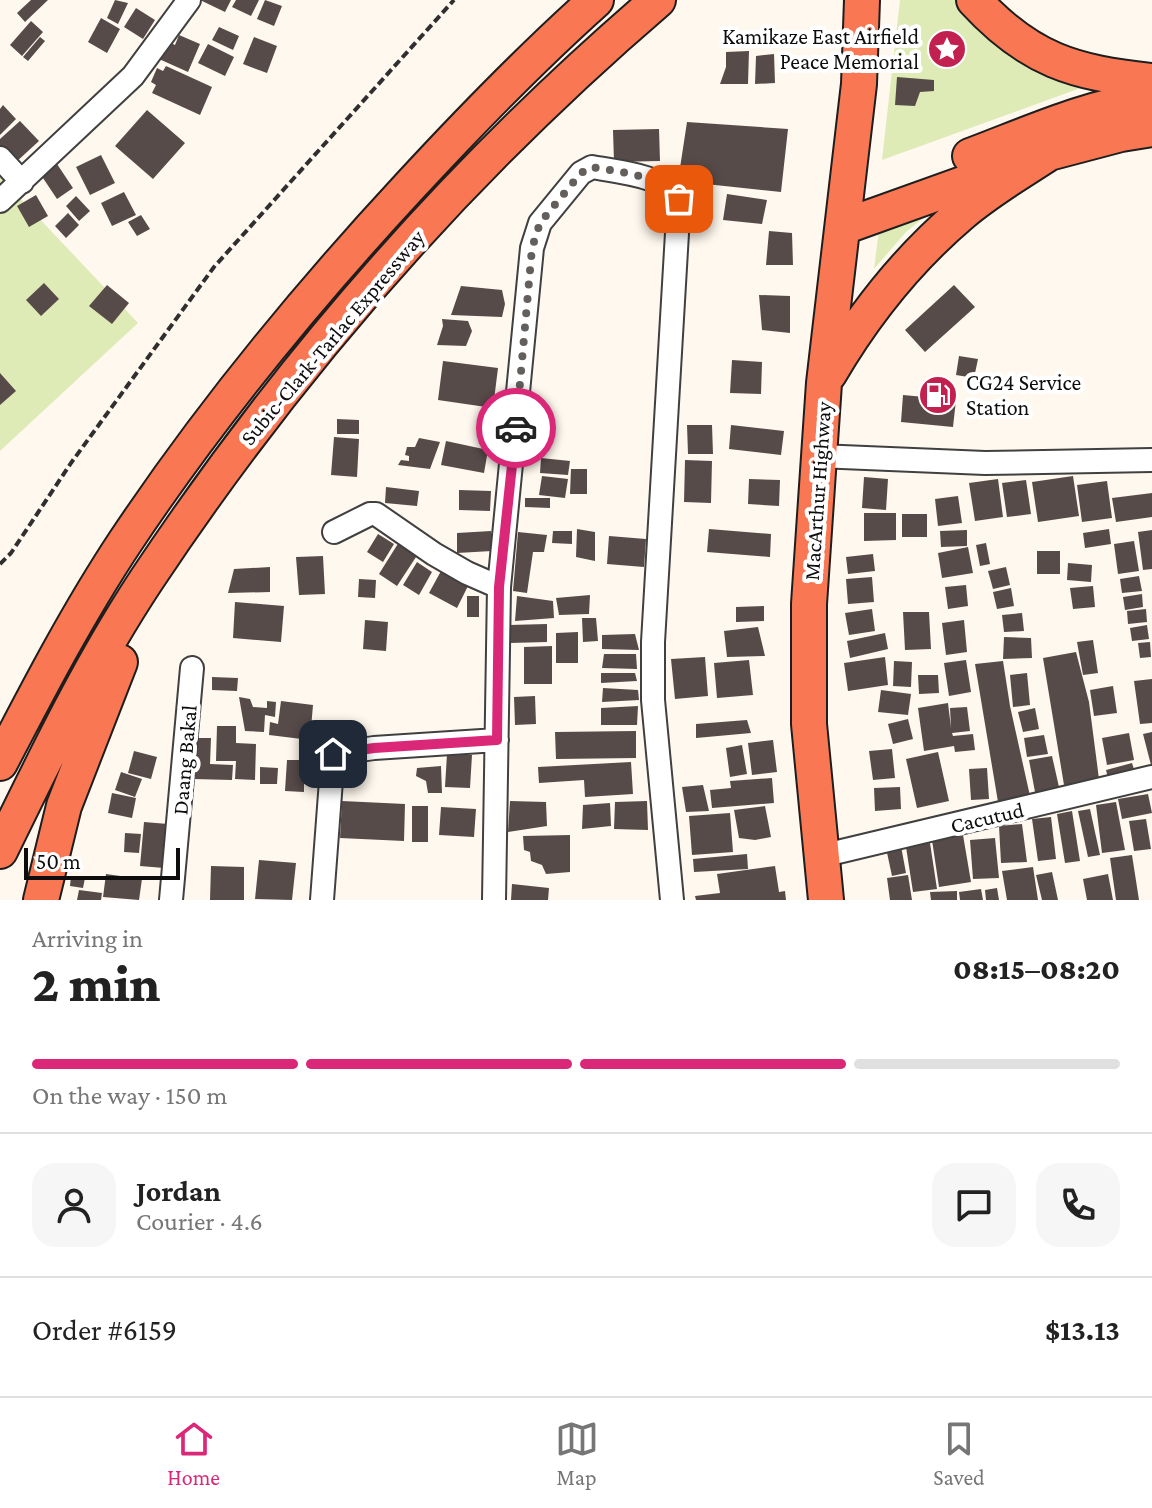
<!DOCTYPE html>
<meta charset="utf-8">
<style>
body{margin:0;font-family:"Crimson Pro",serif;background:#f6f6f6;color:#222;height:100vh;display:flex;flex-direction:column;font-size:30px;white-space:nowrap}
*{box-sizing:border-box;margin:0}
p{font-size:26px;color:#767676}
.icon{flex:none;width:44px;height:44px;fill:none;stroke:currentColor;stroke-width:2;stroke-linecap:round;stroke-linejoin:round}
.map{position:relative;height:900px;overflow:hidden}
.panel{display:flex;flex-direction:column;background:#fff;flex:1}
.panel>*{flex:none}
.scale{position:absolute;left:24px;bottom:20px;width:156px;box-sizing:border-box;padding-left:8px;border:4px solid #0d0d0d;border-top:0;font-size:22px;line-height:28px;white-space:nowrap;color:#0d0d0d;-webkit-text-stroke:6px #fff;paint-order:stroke}
.pin{position:absolute;display:grid;place-items:center;width:68px;height:68px;color:#fff;margin:-34px;border-radius:16px;box-shadow:0 4px 12px #0006}
.courier{position:absolute;display:grid;place-items:center;width:80px;height:80px;margin:-40px;border:6px solid #db2777;border-radius:50%;background:#fff;color:#222;box-shadow:0 2px 10px #0007}
.headline em{font-style:normal;font-weight:800}
.headline div{display:flex;flex-direction:column-reverse}
.headline{display:flex;align-items:center;justify-content:space-between;height:136px;padding:0 32px}
h1{font-size:52px;font-weight:800;line-height:60px}
.bar{display:grid;grid-template-columns:repeat(4,1fr);gap:12px 8px;align-content:center;height:96px;padding:0 32px}
.bar i{height:10px;border-radius:6px;background:#e0e0e0}
.bar .current{background:#db2777}
.bar p{grid-column:span 4}
.line{display:flex;align-items:center;gap:20px;padding:0 32px;border-top:2px solid #e0e0e0}
.line div{flex:1}
.round{display:grid;place-items:center;flex:none;width:84px;height:84px;border-radius:24px;background:#f6f6f6}
.tabs{display:flex;justify-content:space-around;align-items:center;height:112px;border-top:2px solid #e0e0e0;background:#fff;font-size:22px;color:#767676}
.tabs a{display:grid;justify-items:center;gap:4px}
.tabs .current{color:#db2777}
.map>svg:first-child{display:block}
</style>
<div class="map">
<svg width="1152" height="900" viewBox="0 0 1152 900">
<rect width="100%" height="100%" fill="#fff8ee"/>
<path fill="#deebb6" d="M900 0H962L1097 82 882 160Z
M0 177 138 323 0 451Z
M942 203 906 232 874 269 879 230Z"/>
<path fill="#574b49" d="M31 0H48L25 22 17 13Z
M115 0 128 3 118 24 107 18Z
M200 0H231L225 12Z
M236 0H259L251 16 232 7Z
M265 0 282 6 274 26 257 19Z
M136 8 155 20 143 39 124 27Z
M101 18 120 29 107 53 88 42Z
M31 21 43 32 22 56 10 45Z
M219 27 239 36 233 50 212 40Z
M179 35 200 44 188 72 159 59 167 41 175 45Z
M40 37 45 41 28 61 23 57Z
M254 37 277 46 267 73 243 64Z
M208 44 234 57 225 76 198 63Z
M749 51 748 84H720L726 67V52Z
M774 54 775 83 755 84 756 56Z
M166 66 212 87 200 115 152 93 156 85 151 82 157 68 163 71Z
M897 77 934 80V91L920 92 915 106 895 105Z
M3 105 16 119 0 135V109Z
M147 110 185 143 153 179 115 146Z
M20 121 39 141 15 163 0 146V139Z
M687 122 788 129 781 192 678 181Z
M659 129 660 161 614 162 613 130Z
M101 155 115 183 90 195 76 167Z
M57 164 73 188 57 199 41 175Z
M124 192 136 215 112 226 101 203Z
M727 194 767 200 762 224 723 220Z
M36 195 48 216 29 227 17 206Z
M76 196 90 211 79 221 66 206Z
M68 213 79 225 66 238 55 226Z
M141 215 150 229 137 236 128 222Z
M769 231 792 233 793 265H766Z
M44 283 59 299 41 316 26 300Z
M107 285 129 303 112 324 89 306Z
M954 285 975 307 925 352 905 330Z
M461 286 502 290 505 304 502 317 451 315Z
M759 295 790 296V333L762 330Z
M442 319 468 321 472 331 466 346 437 345 443 326Z
M959 356 978 359 974 378 956 375Z
M732 360 762 362 761 394 730 393Z
M443 361 498 368 493 408 438 400Z
M0 373 16 391 0 405Z
M903 395 956 400 953 427 901 422Z
M337 419 359 420V434H337Z
M687 425H712L713 454H688Z
M731 425 784 431 781 455 729 449Z
M334 437 359 439 357 477 331 475Z
M419 438 440 442 430 469 398 465 401 460 409 461V456L405 455 407 447H415Z
M446 441 488 450 484 473 441 465Z
M541 458 570 461 568 475 540 473Z
M685 460 712 461 711 503 684 502Z
M571 469H587V494H570Z
M542 476 568 479 565 498 539 495Z
M1073 476 1079 516 1038 522 1032 482Z
M864 477 888 479 886 510 862 508Z
M749 479 780 480 779 506 748 504Z
M998 479 1003 517 975 521 969 483Z
M1026 480 1031 514 1007 517 1002 483Z
M1107 481 1112 518 1082 522 1077 485Z
M386 487 419 491 417 506 385 503Z
M459 490 491 491 490 511 459 510Z
M1152 493V517L1116 522 1112 498Z
M958 496 962 523 938 526 935 499Z
M525 498H550V508L525 507Z
M864 513H896V540L864 541Z
M902 514H927V537H902Z
M577 529 595 532V561L576 557Z
M709 529 771 534 770 557 707 552Z
M1109 529 1111 544 1085 548 1083 533Z
M967 530V546L941 547 940 531Z
M1152 530V569L1143 570 1138 532Z
M491 531 492 551 457 553V533Z
M553 531H572V544L552 543Z
M518 532 547 535 544 552H533L527 593 513 591Z
M378 534 394 544 383 562 367 552Z
M609 536 646 539 644 567 607 564Z
M1134 541 1139 571 1118 574 1114 544Z
M399 542 418 554 397 586 379 574Z
M986 543 990 564 980 566 976 545Z
M968 547 973 573 942 578 938 553Z
M1037 551H1060V574H1037Z
M873 554 875 571 848 574 846 557Z
M323 556 325 594 299 595 296 557Z
M417 562 432 572 419 595 403 585Z
M1068 563 1092 565 1091 582 1067 580Z
M270 567V592L228 593 234 569Z
M1006 567 1010 585 993 589 988 571Z
M441 571 468 586 457 608 429 593Z
M1139 576 1142 591 1122 593 1120 579Z
M872 577 874 602 848 604 846 579Z
M359 579 376 580 375 598 358 597Z
M966 585 968 606 948 609 945 587Z
M1093 586 1095 607 1073 609 1070 588Z
M1011 588 1014 606 997 609 993 592Z
M1142 594 1143 607 1125 610 1123 597Z
M590 595 589 614 559 615 556 598Z
M467 596H479V617H467Z
M517 596 553 601 554 618 515 621Z
M235 602 284 606 281 642 233 638Z
M764 606V621L736 622V607Z
M872 609 875 631 849 635 845 613Z
M1146 609 1147 622 1128 624 1127 611Z
M903 612H929L931 649 905 650Z
M1022 613 1024 631 1004 632 1002 615Z
M582 618H596L598 641 583 642Z
M365 620 388 622 386 651 363 649Z
M964 620 967 652 946 655 942 623Z
M547 624V642L510 643 509 625Z
M1147 625 1149 639 1132 641 1130 628Z
M758 627 765 656 727 657 724 631Z
M578 632V663H556V633Z
M885 633 888 649 850 658 847 641Z
M635 634 639 650 602 649V635Z
M1004 637 1031 638 1032 658 1003 659Z
M1093 640 1098 673 1083 675 1077 642Z
M1150 642 1151 657 1140 658 1138 643Z
M552 646V684H524V647Z
M1076 652 1089 702 1099 779 1064 785 1043 658Z
M604 654H636L637 669 602 668Z
M705 657 708 696 675 699 671 659Z
M885 657 888 685 848 691 844 663Z
M749 660 753 695 717 698 714 663Z
M966 660 971 692 949 696 944 663Z
M894 661 912 662 911 687 893 686Z
M1003 661 1010 706 1030 796 998 802 975 664Z
M601 673H635L637 681 601 683Z
M1027 673 1030 705 1013 707 1010 675Z
M918 675H938L939 693 919 694Z
M212 677 238 678 237 691 212 690Z
M1152 679V723L1140 724 1134 681Z
M1113 686 1117 713 1094 716 1090 690Z
M603 688 638 690 639 700 602 702Z
M881 690 911 694 908 715 878 712Z
M535 696 536 724 515 725 514 697Z
M239 697 250 699 253 707 267 708V701L276 702 275 717 265 715 264 732 245 731Z
M281 701 313 705 310 740 269 735 270 722 278 724Z
M948 703 951 728 950 708 967 707 970 731 952 733 953 736 973 734 975 750 955 752 954 746 924 751 918 708Z
M638 706 637 725H601V708Z
M1035 708 1039 729 1023 732 1018 712Z
M908 719 913 739 893 744 888 724Z
M747 720 751 733 696 738V724Z
M217 726H236V743L256 744 255 780 235 779 236 761H216Z
M636 731V758L556 759 555 732Z
M1152 732V765H1151L1143 734Z
M1129 733 1134 760 1107 765 1102 738Z
M1044 735 1048 754 1027 757 1024 738Z
M195 738H211L210 764 233 765 232 780 193 779Z
M773 740 777 772 752 775 748 743Z
M742 745 747 774 730 777 726 748Z
M892 749 895 778 873 780 869 751Z
M134 751 157 757 151 779 128 773Z
M938 752 949 801 917 808 906 759Z
M447 754 472 755 470 788 445 787Z
M1052 756 1059 787 1035 792 1029 760Z
M287 760H309V782H304V792L285 791Z
M631 762 633 794 585 797 584 780 539 783 538 767Z
M1132 763 1137 779 1110 786 1106 770Z
M441 766 442 793H428L426 781 416 776 417 768Z
M260 767 278 768 277 784H260Z
M987 768 989 799 971 800 969 769Z
M121 772 142 779 135 797 115 790Z
M772 778 774 803 712 808 710 790 731 788 730 781Z
M703 785 709 811 686 812 682 787Z
M900 787 901 809 875 811 874 788Z
M112 793 136 798 132 818 108 813Z
M1148 794 1152 813 1122 819 1118 799Z
M342 801 405 804 404 841 340 838Z
M510 801 546 802 547 826 508 832Z
M647 801 648 830 614 829 615 802Z
M1116 802 1125 850 1102 853 1096 805Z
M610 803 611 826 582 829 583 805Z
M412 806H428V842H412Z
M765 806 771 837 755 840 739 838 734 810Z
M441 807 476 809 474 837 439 835Z
M1090 809 1100 855 1088 857 1078 811Z
M1072 811 1080 861 1065 863 1057 814Z
M730 813 733 852 692 855 689 816Z
M1051 817 1056 859 1038 861 1032 819Z
M1146 819 1151 849 1134 851 1129 821Z
M144 822 168 824 164 868 140 866Z
M1022 824 1027 862 1001 863 999 826Z
M125 833 141 834 139 853 124 852Z
M570 835V872L546 874 542 865 531 861 530 852 524 850 523 836Z
M963 835 971 882 939 887 932 840Z
M995 838 999 878 973 879 970 840Z
M930 843 937 889 913 892 906 847Z
M901 846 906 873 892 876 886 848Z
M747 854 748 869 694 872 693 859Z
M1132 855 1139 900H1116L1110 858Z
M259 860 296 863 292 900 255 899Z
M211 866 244 867V900H210Z
M775 866 779 892 785 891 786 900H696L695 896 720 893 717 874Z
M1033 867 1038 900H1007L1002 871Z
M1052 872 1058 900H1042L1036 875Z
M106 874 142 879 139 900 103 897Z
M1108 874 1113 900H1087L1083 879Z
M908 875 912 900H890L887 878Z
M71 876 85 878 83 888 70 886Z
M512 884 549 888 548 900H511Z
M997 888 999 900H986L985 890Z
M981 889 983 900H960L959 892Z
M79 890 102 893 101 900H77Z
M957 891V900H931L930 892Z"/>
<g fill="none" stroke-linecap="round" stroke-linejoin="round">
<defs>
<path id="minor" d="M0 158 22 182
M0 201 133 76 189 0
M818 456 985 463 1152 460
M334 532 370 514H376L434 554 467 573 499 587
M821 856 1152 777
M171 900 192 668
M322 900 333 754 374 748 497 740
M494 900 499 587 532 248 540 223 581 173 592 167C618 172 663 175 679 199L653 642V700L672 900"/>
<path id="highway" d="M974 0C1029 60 1074 73 1152 81
M970 156C1031 133 1087 107 1152 98
M843 227 1049 153 1121 134 1152 129
M829 374C864 314 909 258 962 213 989 190 1020 172 1049 153
M0 763C39 688 78 613 125 542 209 416 305 299 408 188 468 123 530 59 596 0
M0 851C45 759 90 665 147 579 290 364 462 168 658 0
M41 900 64 806 120 662
M826 900 809 724V604L824 383 859 84 862 0"/>
</defs>
<use href="#minor" stroke="#404040" stroke-width="26"/>
<use href="#highway" stroke="#1e1e1e" stroke-width="38"/>
<path stroke="#2f2f2f" stroke-width="4" stroke-dasharray="8 4" stroke-linecap="butt" d="M0 564 11 553 71 463 214 267 454 0"/>
<use href="#minor" stroke="#fff" stroke-width="22"/>
<use href="#highway" stroke="#f97752" stroke-width="34"/>
</g>
<g fill="none" stroke-linecap="round" stroke-linejoin="round">
<path stroke="#625f5c" stroke-width="8" stroke-dasharray="0 14.4" d="M516 428 532 248 540 223 581 173 592 167C618 172 662 175 679 199"/>
<path stroke="#db2777" stroke-width="10" d="M333 754 374 748 497 740 499 587 516 428"/>
</g>
<defs>
<symbol id="sight-disc" viewBox="-11 -11 22 22"><circle r="9.5" fill="#c2214f" stroke="#fff"/><path d="M0-6L1.8-2.2L6-1.7L2.9 1.2L3.7 5.4L0 3.3L-3.7 5.4L-2.9 1.2L-6-1.7L-1.8-2.2Z" fill="#fff"/></symbol>
<symbol id="fuel-disc" viewBox="-11 -11 22 22"><circle r="9.5" fill="#c2214f" stroke="#fff"/><path d="M-5.5-6h7V0h2V4h1.3V-2.5L3-4.5l.8-.8L6-3V5H2.5V1h-1V6h-7ZM-4.2-4.7v3.2H.2V-4.7Z" fill="#fff"/></symbol>
</defs>
<g fill-rule="evenodd">
<use href="#sight-disc" x="925" y="27" width="44" height="44"/>
<use href="#fuel-disc" x="916" y="373" width="44" height="44"/>
</g>
<g text-anchor="middle" stroke-width="8" stroke-linejoin="round" paint-order="stroke">
<g font-size="22" fill="#0d0d0d" stroke="#fff" text-anchor="end">
<text x="919" y="44">Kamikaze East Airfield<tspan x="919" dy="25">Peace Memorial</tspan></text>
<text x="966" y="390" text-anchor="start">CG24 Service<tspan x="966" dy="25">Station</tspan></text>
</g>
<g font-size="22" fill="#0d0d0d" stroke="#fff">
<text transform="translate(332 337) rotate(-50)" y="8">Subic-Clark-Tarlac Expressway</text>
<text transform="translate(817 491) rotate(-86)" y="8">MacArthur Highway</text>
<text transform="translate(184 760) rotate(-85)" y="8">Daang Bakal</text>
<text transform="translate(987 817) rotate(-13)" y="8">Cacutud</text>
</g>
</g>
</svg>
<div class="scale">50 m</div>
<div class="pin" style="left:679px;top:199px;background:#ea580c"><svg class="icon" aria-label="bag" viewBox="0 0 24 24"><path d="M5 8h14l-1 12H6zM9 8a3 3 0 0 1 6 0"/></svg></div>
<div class="pin" style="left:333px;top:754px;background:#1f2937"><svg class="icon" aria-label="home" viewBox="0 0 24 24"><path d="M3 11l9-7 9 7M6 9v11h12V9"/></svg></div>
<div class="courier" style="left:516px;top:428px"><svg class="icon" aria-label="car" viewBox="0 0 24 24"><path d="M5 17H2v-5l4-1 3-4h7l3 4 3 1v5h-3M9 17h6M6 11h13"/><circle cx="7" cy="17" r="2"/><circle cx="17" cy="17" r="2"/></svg></div>
</div>
<section class="panel">
<div class="headline"><div><h1>2 min</h1><p>Arriving in</p></div><em>08:15–08:20</em></div>
<div class="bar"><i class="current"></i><i class="current"></i><i class="current"></i><i></i><p>On the way · 150 m</p></div>
<div class="line" style="height:144px"><a class="round"><svg class="icon" aria-label="person" viewBox="0 0 24 24"><circle cx="12" cy="8" r="4"/><path d="M4 21q1-7 8-7t8 7"/></svg></a><div><b>Jordan</b><p>Courier · 4.6</p></div><a class="round"><svg class="icon" aria-label="chat" viewBox="0 0 24 24"><path d="M4 5h16v11H9l-5 4z"/></svg></a><a class="round"><svg class="icon" aria-label="phone" viewBox="0 0 24 24"><path d="M5 4h4l2 5-3 2q2 4 5 5l2-3 5 2v4C11 20 4 13 5 4z"/></svg></a></div>
<div class="line" style="height:104px"><div>Order #6159</div><b>$13.13</b></div>
</section>
<nav class="tabs">
<a class="current"><svg class="icon" aria-label="home" viewBox="0 0 24 24"><path d="M3 11l9-7 9 7M6 9v11h12V9"/></svg>Home</a>
<a><svg class="icon" aria-label="map" viewBox="0 0 24 24"><path d="M3 6l6-2 6 2 6-2v14l-6 2-6-2-6 2zM9 4v14M15 6v14"/></svg>Map</a>
<a><svg class="icon" aria-label="saved" viewBox="0 0 24 24"><path d="M7 4h10v16l-5-4-5 4z"/></svg>Saved</a>
</nav>
